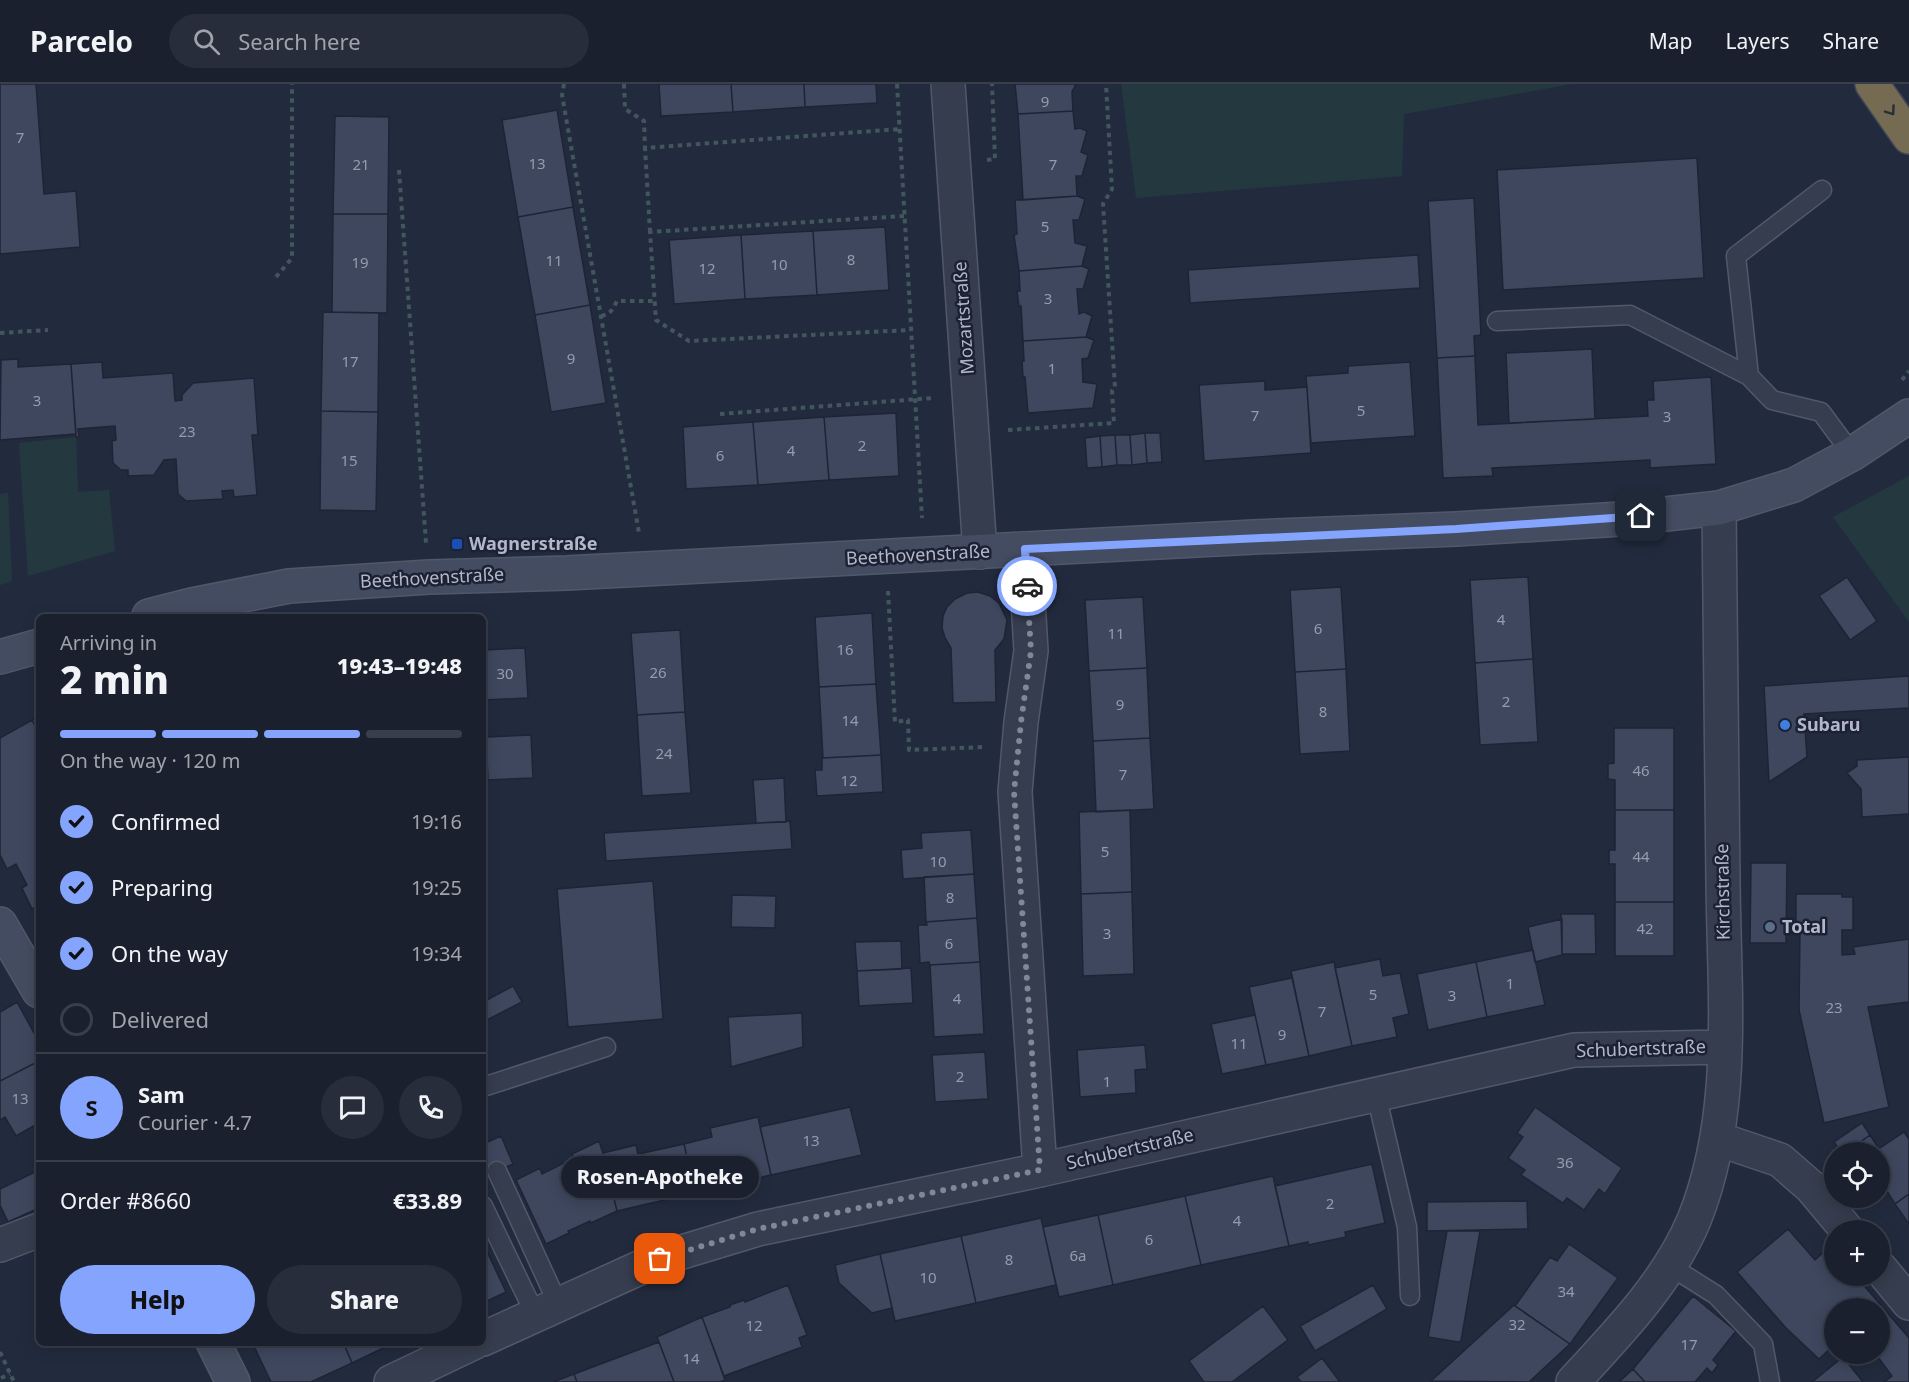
<!DOCTYPE html>
<meta charset="utf-8">
<style>
body{margin:0;font-family:"Noto Sans",sans-serif;background:#272d3a;color:#f1f3f6;height:100vh;display:flex;flex-direction:column;font-size:22px;white-space:nowrap}
*{box-sizing:border-box;margin:0}
p{font-size:20px;color:#9fa3aa}
.icon{flex:none;width:33px;height:33px;fill:none;stroke:currentColor;stroke-width:2;stroke-linecap:round;stroke-linejoin:round}
.map{position:relative;flex:1;overflow:hidden}
.panel{position:absolute;left:36px;top:530px;width:450px;height:732px;display:flex;flex-direction:column;background:#1a202e;border-radius:9px;box-shadow:0 3px 15px #0003,0 0 0 2px #383e4a}
.panel>*{flex:none}
.controls{position:absolute;left:1824px;top:1058px;display:grid;gap:12px}
.controls a{display:grid;place-items:center;width:66px;height:66px;border-radius:50%;background:#1a202e;box-shadow:0 3px 15px #0003,0 0 0 2px #383e4a;font-size:30px}
.pin{position:absolute;display:grid;place-items:center;width:51px;height:51px;color:#fff;margin:-26px;border-radius:12px;box-shadow:0 3px 9px #0006}
.courier{position:absolute;display:grid;place-items:center;width:60px;height:60px;margin:-30px;border:4px solid #84a4fd;border-radius:50%;background:#fff;color:#222;box-shadow:0 2px 8px #0007}
.bubble{position:absolute;height:42px;border-radius:21px;background:#1a202e;box-shadow:0 3px 15px #0003,0 0 0 2px #383e4a;font-size:20px;font-weight:800;line-height:42px;text-align:center}
.summary em{font-style:normal;font-weight:800}
.summary div{display:flex;flex-direction:column-reverse}
.summary{display:flex;align-items:center;justify-content:space-between;height:102px;padding:0 24px}
h1{font-size:39px;font-weight:800;line-height:45px}
.bar{display:grid;grid-template-columns:repeat(4,1fr);gap:9px 6px;align-content:center;height:72px;padding:0 24px}
.bar i{height:8px;border-radius:4px;background:#383e4a}
.bar .current{background:#84a4fd}
.bar p{grid-column:span 4}
.line{display:flex;align-items:center;gap:15px;padding:0 24px;border-top:2px solid #383e4a}
.line div{flex:1}
.round{display:grid;place-items:center;flex:none;width:63px;height:63px;border-radius:32px;background:#272d3a}
ol{padding:0 24px;list-style:none}
li{display:flex;align-items:center;gap:18px;height:66px}
li p{margin-inline-start:auto}
li .icon{padding:6px;border-radius:50%;background:#84a4fd;color:#111;stroke-width:4}
li:last-child{color:#9fa3aa}
li i{width:33px;height:33px;border:3px solid #383e4a;border-radius:50%}
.primary-button{display:flex;gap:12px;margin-top:auto;padding:12px 24px}
.primary-button a{flex:1;height:69px;border-radius:36px;background:#84a4fd;color:#111;font-size:24px;font-weight:800;line-height:69px;text-align:center}
.primary-button a+a{background:#272d3a;color:#f1f3f6}
header{display:flex;align-items:center;gap:36px;box-sizing:border-box;height:84px;padding:0 30px;background:#1a202e;border-bottom:2px solid #383e4a}
header strong{font-size:28px}
nav{display:flex;gap:33px;margin-inline-start:auto;font-size:21px}
.search{width:420px;height:54px;background:#272d3a;display:flex;align-items:center;gap:15px;box-sizing:border-box;padding:0 21px;border-radius:33px;color:#9fa3aa;font-size:22px}
.map>svg:first-child{display:block}
</style>
<header>
<strong>Parcelo</strong>
<div class="search"><svg class="icon" aria-label="search" viewBox="0 0 24 24"><circle cx="10" cy="10" r="6"/><path d="M15 15l6 6"/></svg>Search here</div>
<nav><a>Map</a><a>Layers</a><a>Share</a></nav>
</header>
<div class="map">
<svg width="1909" height="1298" viewBox="0 0 1909 1298">
<rect width="100%" height="100%" fill="#222b3e"/>
<path fill="#24393f" d="M1121 0H1572L1404 30 1402 92 1136 114Z
M76 353 78 408 109 406 115 467 28 492 19 359Z
M1909 392V538L1833 433Z
M8 409 12 497 0 501V410Z"/>
<path fill="#3e475e" stroke="#1e2435" stroke-width="1.5" d="M0 0H36L44 110 76 107 80 163 0 170Z
M659 0H731L733 28 661 32Z
M731 0H804L805 23 733 28Z
M804 0H876L877 19 805 23Z
M1015 0H1076L1072 8 1073 27 1018 30Z
M557 26 573 123 518 133 502 36Z
M1073 27 1075 45 1080 44 1087 47 1081 68 1088 71 1082 92H1076L1077 112 1023 116 1018 30Z
M335 32 389 33 388 130H333Z
M1697 74 1704 194 1503 206 1497 86Z
M1077 112 1085 115 1079 136H1073L1075 159 1087 162 1082 182 1019 187 1014 151 1017 150 1015 116Z
M1474 114 1481 251 1474 252 1475 272 1437 274 1428 117Z
M573 123 590 221 535 231 518 133Z
M333 130H388L387 229 332 228Z
M885 143 889 206 817 211 813 147Z
M813 147 817 211 745 215 741 151Z
M741 151 745 215 674 220 669 156Z
M1418 171 1420 204 1190 219 1188 186Z
M1082 182 1089 185 1083 205H1077L1079 230 1084 228 1092 232 1086 253 1023 257 1021 222 1019 223 1017 207H1020L1019 187Z
M590 221 606 319 551 328 535 231Z
M323 228 379 229 378 328 321 327Z
M1086 253 1094 256 1088 274 1082 275 1083 298 1097 300 1093 324 1028 329 1025 293H1023L1022 277H1024L1023 257Z
M1592 265 1595 335 1509 339 1506 269Z
M1475 272 1478 341 1648 332 1647 316H1654L1653 297 1711 293 1716 380 1650 384V376L1492 384 1493 392 1443 394 1437 274Z
M18 275V283L71 280 76 350 0 356 1 276Z
M102 278 103 294 173 289 175 317 182 316V311L193 299 254 294 258 351H252L257 411 234 413 233 406 222 407 223 415 186 417 178 410 176 375 164 376 154 391 128 392V386H121L113 379 112 357 116 356 115 342 78 345 79 353H76L71 280Z
M1410 278 1415 352 1311 359 1306 292 1348 289V282Z
M1265 297V306L1307 303 1311 369 1204 377 1199 301Z
M321 327 378 328 376 427 320 426Z
M896 329 899 392 829 396 824 333Z
M824 333 829 396 758 401 753 338Z
M753 338 758 401 686 405 683 343Z
M1145 349H1160L1162 378 1147 379Z
M1145 349 1147 379 1132 381 1130 351Z
M1115 351 1117 381 1102 383 1100 352Z
M1115 351H1130L1132 381H1117Z
M1100 352 1102 383 1087 384 1085 354Z
M1528 493 1533 575 1475 579 1470 496Z
M1847 493 1877 537 1850 556 1819 512Z
M1341 503 1346 585 1295 588 1290 506Z
M978 508 990 512 999 519 1007 536 1004 555 995 566 996 618 953 619 951 564 945 554 942 544 943 532 947 523 955 515 967 509Z
M1143 513 1147 584 1089 587 1085 516Z
M872 529 876 600 819 603 815 533Z
M680 546 685 628 637 631 631 549Z
M525 564 528 614 483 616V566Z
M1533 575 1538 658 1480 661 1475 579Z
M1147 584 1150 654 1093 657 1089 587Z
M1346 585 1350 667 1300 670 1295 588Z
M1909 592V624L1804 630 1807 673 1769 698 1764 602Z
M876 600 881 671 823 674 819 603Z
M685 628 691 709 642 712 637 631Z
M39 633V649L32 636Z
M32 636 39 649V821L32 825 22 804 27 801 16 780 7 785 0 771V654Z
M1614 644H1674V726H1615V696L1608 695V680L1614 679Z
M531 651 533 694 488 696 486 653Z
M1150 654 1154 725 1096 728 1093 657Z
M881 671 883 708 817 712 815 686H822V674Z
M1909 673V730L1862 733 1861 705 1847 689 1857 682V676Z
M784 694 786 738 756 739 753 696Z
M1130 726 1132 808 1081 810 1079 728Z
M1615 726H1674V818H1615V780H1609V766H1615Z
M790 737 792 765 606 777 604 749Z
M971 746 974 790 903 795 901 766 922 764 921 749Z
M1751 779H1787L1786 859H1750Z
M974 790 977 834 926 838 924 793Z
M653 797 663 935 568 943 557 805Z
M1132 808 1134 890 1083 892 1081 810Z
M1796 810H1842V813H1853V846H1842V871L1855 870 1853 863 1909 855V918L1868 923 1889 1023 1824 1039 1799 926 1800 846H1796Z
M732 811 776 812 775 844 731 843Z
M1615 818H1674V872H1615Z
M1561 830H1595L1596 870H1562Z
M977 834 980 878 930 881 929 878 920 879 918 841H927L926 838Z
M1562 835V871L1535 878 1528 843Z
M901 857 902 885 857 887 855 858Z
M1533 866 1545 921 1487 933 1476 878Z
M1380 875 1383 892 1400 889 1409 930 1393 934 1397 953 1352 962 1335 884Z
M980 878 984 950 934 953 930 881Z
M1334 878 1352 962 1309 972 1291 887Z
M1476 878 1487 933 1428 946 1417 890Z
M911 884 913 919 859 922 857 887Z
M1292 894 1309 972 1266 981 1249 903Z
M513 902 522 918 483 938V918Z
M17 918 39 958V977L0 997V928Z
M802 929 803 963 731 983 728 933Z
M1255 931 1266 981 1222 990 1211 940Z
M1145 961 1147 985 1135 986 1136 1009 1080 1013 1077 966Z
M985 968 988 1015 935 1018 932 971Z
M39 977V1039L16 1052 5 1033 0 1036V997Z
M850 1023 862 1071 771 1091 760 1043Z
M1535 1023 1622 1084 1605 1110 1599 1105 1584 1126 1567 1114 1563 1119 1521 1091 1525 1086 1508 1074 1523 1053 1517 1049Z
M758 1033 771 1091 695 1109 684 1060 712 1053 710 1044Z
M1862 1039 1870 1051 1846 1068H1841L1834 1058Z
M1904 1048 1909 1055V1110L1895 1120 1880 1096V1068H1874Z
M1870 1051 1879 1065 1874 1068H1846Z
M501 1052 513 1080 485 1092 483 1088V1060Z
M599 1057 603 1069 617 1127 591 1139 590 1137 568 1147 569 1149 546 1160 516 1096 540 1084 542 1090 574 1074 572 1070Z
M684 1060 695 1109 617 1127 603 1069 636 1061 638 1070Z
M1372 1080 1385 1139 1345 1148 1346 1153 1308 1161V1158L1289 1162 1275 1102Z
M39 1086V1124L8 1138 0 1121V1105Z
M1273 1092 1289 1162 1201 1181 1185 1112Z
M1909 1110V1140L1895 1120Z
M1185 1112 1201 1181 1113 1201 1098 1131Z
M1527 1117 1528 1145 1427 1147V1118Z
M1098 1131 1113 1201 1059 1213 1043 1143Z
M1041 1134 1056 1201 976 1219 961 1152Z
M1788 1145 1815 1176 1830 1162 1834 1167V1191H1855L1909 1254V1298H1884L1892 1292 1875 1269H1880V1224H1834V1261L1819 1275 1786 1244 1737 1188Z
M1447 1147H1480L1461 1257 1458 1258 1428 1253Z
M961 1152 976 1219 895 1237 880 1170Z
M483 1159 506 1208 483 1219Z
M1569 1160 1618 1194 1570 1260 1515 1222 1550 1173 1557 1177Z
M880 1170 892 1224 872 1229 839 1199 835 1181Z
M788 1201 807 1251 799 1254 802 1263 724 1292 702 1233 730 1223V1221L744 1216 745 1218Z
M1373 1201 1387 1225 1315 1267 1300 1242Z
M1693 1212 1736 1247 1713 1276 1718 1281 1712 1289 1707 1284 1695 1298H1645L1633 1285Z
M1514 1221 1570 1260 1529 1298 1431 1297Z
M1263 1222 1288 1256 1232 1298H1204L1189 1277Z
M702 1233 725 1296 720 1298H674L657 1253Z
M252 1258H343L352 1279 311 1298H271Z
M343 1258H396L352 1279Z
M659 1258 674 1298H577L574 1290Z
M1843 1273 1863 1298H1812Z
M1322 1274 1340 1298H1301L1297 1293Z
M1633 1285 1645 1298H1619Z
M574 1290 577 1298H553Z"/>
<g fill="none" stroke-linecap="round" stroke-linejoin="round">
<defs>
<path id="lane" d="M1497 237 1630 231 1749 292 1772 316 1821 328 1852 370
M1749 292 1736 172 1822 106
M483 1003 606 963
M1376 1010 1407 1143 1410 1212
M497 1087 558 1220
M483 1122 535 1230
M1670 1182 1716 1211 1763 1260 1770 1298"/>
<path id="street" d="M948 0 980 468
M1025 465 1031 567 1021 638 1015 708 1040 1086
M1718 1055 1780 1076 1811 1103 1847 1146
M0 1161 39 1146
M1880 1184 1909 1219
M483 1255 659 1175 758 1145 1040 1086 1574 966 1725 963
M391 1298 475 1258
M1573 1298C1618 1249 1668 1198 1694 1136 1737 1030 1724 910 1723 798 1722 673 1720 549 1719 424"/>
<path id="secondary" d="M149 532 192 521 289 502 429 493 567 489 1254 453 1456 445 1621 435 1719 424 1794 401 1852 370 1909 332
M0 573 39 562
M0 840 39 907
M213 1258 233 1298"/>
<path id="highway" d="M1872 0 1909 53"/>
</defs>
<use href="#lane" stroke="#525869" stroke-width="21"/>
<use href="#street" stroke="#525869" stroke-width="36"/>
<use href="#secondary" stroke="#525869" stroke-width="36"/>
<use href="#highway" stroke="#3f4556" stroke-width="36"/>
<path stroke="#42565c" stroke-width="4" stroke-dasharray="4.5 4.5" stroke-linecap="butt" d="M564 0 562 11 639 449
M624 0 625 25 644 37 645 64
M897 0 922 434
M987 76 995 75 992 0
M399 86 426 459
M904 132 650 148 656 236 689 257 910 246
M650 148 645 64 900 45
M276 193 292 174V0
M601 232C611 230 613 225 617 217H655
M0 249 48 246
M1902 296 1909 287
M720 330 933 314
M1008 346 1114 339 1112 307 1115 303 1103 120 1112 105 1106 0
M888 507 895 638 908 636 909 666 985 663
M0 1268 14 1298
M1 1294 10 1290"/>
<use href="#lane" stroke="#363d4e" stroke-width="18"/>
<use href="#street" stroke="#363d4e" stroke-width="33"/>
<use href="#secondary" stroke="#444c61" stroke-width="33"/>
<use href="#highway" stroke="#756b53" stroke-width="33"/>
</g>
<defs><path id="oneway-chevron" d="M-2-3.5L2.5 0L-2 3.5" fill="none" stroke-width="1.6" stroke-linecap="round" stroke-linejoin="round" transform="scale(1.5)"/></defs>
<use stroke="#292d38" href="#oneway-chevron" transform="translate(1891 27) rotate(55)"/>
<g fill="none" stroke-linecap="round" stroke-linejoin="round">
<path stroke="#808798" stroke-width="6" stroke-dasharray="0 10.8" d="M660 1175 758 1145 1040 1086 1014 708 1021 638 1031 567 1027 502"/>
<path stroke="#84a4fd" stroke-width="8" d="M1027 502 1025 465 1456 445 1641 432"/>
</g>
<rect fill="#1a4fb4" stroke="#1c2233" stroke-width="2" x="451" y="454" width="12" height="12" rx="3"/>
<circle fill="#3f7fe0" stroke="#1c2233" stroke-width="2" cx="1785" cy="641" r="6"/>
<circle fill="#5c6f8a" stroke="#1c2233" stroke-width="2" cx="1770" cy="843" r="6"/>
<g text-anchor="middle" stroke-width="5" stroke-linejoin="round" paint-order="stroke">
<g font-size="15" fill="#959cae">
<text x="1045" y="23">9</text>
<text x="20" y="59">7</text>
<text x="537" y="85">13</text>
<text x="361" y="86">21</text>
<text x="1053" y="86">7</text>
<text x="1045" y="148">5</text>
<text x="851" y="181">8</text>
<text x="554" y="182">11</text>
<text x="360" y="184">19</text>
<text x="779" y="186">10</text>
<text x="707" y="190">12</text>
<text x="1048" y="220">3</text>
<text x="571" y="280">9</text>
<text x="350" y="283">17</text>
<text x="1052" y="290">1</text>
<text x="37" y="322">3</text>
<text x="1361" y="332">5</text>
<text x="1255" y="337">7</text>
<text x="1667" y="338">3</text>
<text x="187" y="353">23</text>
<text x="862" y="367">2</text>
<text x="791" y="372">4</text>
<text x="720" y="377">6</text>
<text x="349" y="382">15</text>
<text x="1501" y="541">4</text>
<text x="1318" y="550">6</text>
<text x="1116" y="555">11</text>
<text x="845" y="571">16</text>
<text x="658" y="594">26</text>
<text x="505" y="595">30</text>
<text x="1506" y="623">2</text>
<text x="1120" y="626">9</text>
<text x="1323" y="633">8</text>
<text x="850" y="642">14</text>
<text x="664" y="675">24</text>
<text x="1641" y="692">46</text>
<text x="1123" y="696">7</text>
<text x="849" y="702">12</text>
<text x="1105" y="773">5</text>
<text x="1641" y="778">44</text>
<text x="938" y="783">10</text>
<text x="950" y="819">8</text>
<text x="1645" y="850">42</text>
<text x="1107" y="855">3</text>
<text x="949" y="865">6</text>
<text x="1510" y="905">1</text>
<text x="1373" y="916">5</text>
<text x="1452" y="917">3</text>
<text x="957" y="920">4</text>
<text x="1834" y="929">23</text>
<text x="1322" y="933">7</text>
<text x="1282" y="956">9</text>
<text x="1239" y="965">11</text>
<text x="960" y="998">2</text>
<text x="1107" y="1003">1</text>
<text x="20" y="1020">13</text>
<text x="811" y="1062">13</text>
<text x="1565" y="1084">36</text>
<text x="1330" y="1125">2</text>
<text x="1237" y="1142">4</text>
<text x="1149" y="1161">6</text>
<text x="1078" y="1177">6a</text>
<text x="1009" y="1181">8</text>
<text x="928" y="1199">10</text>
<text x="1566" y="1213">34</text>
<text x="1517" y="1246">32</text>
<text x="754" y="1247">12</text>
<text x="1689" y="1266">17</text>
<text x="691" y="1280">14</text>
</g>
<g font-size="18" fill="#b2b8c9" stroke="#1c2233">
<text transform="translate(964 234) rotate(-94)" y="6">Mozartstraße</text>
<text transform="translate(918 471) rotate(-3)" y="6">Beethovenstraße</text>
<text transform="translate(432 494) rotate(-3)" y="6">Beethovenstraße</text>
<text transform="translate(1723 808) rotate(-91)" y="6">Kirchstraße</text>
<text transform="translate(1641 965) rotate(-2)" y="6">Schubertstraße</text>
<text transform="translate(1130 1065) rotate(-13)" y="6">Schubertstraße</text>
</g>
<g font-size="18" font-weight="bold" fill="#b2b8c9" stroke="#1c2233" text-anchor="start">
<text x="469" y="466">Wagnerstraße</text>
<text x="1797" y="647">Subaru</text>
<text x="1782" y="849">Total</text>
</g>
</g>
</svg>
<div class="controls">
<a><svg class="icon" aria-label="locate" viewBox="0 0 24 24"><circle cx="12" cy="12" r="6"/><path d="M12 2v4M12 18v4M2 12h4M18 12h4"/></svg></a>
<a>+</a>
<a>−</a>
</div>
<div class="pin" style="left:660px;top:1175px;background:#ea580c"><svg class="icon" aria-label="bag" viewBox="0 0 24 24"><path d="M5 8h14l-1 12H6zM9 8a3 3 0 0 1 6 0"/></svg></div>
<div class="pin" style="left:1641px;top:432px;background:#1f2937"><svg class="icon" aria-label="home" viewBox="0 0 24 24"><path d="M3 11l9-7 9 7M6 9v11h12V9"/></svg></div>
<div class="courier" style="left:1027px;top:502px"><svg class="icon" aria-label="car" viewBox="0 0 24 24"><path d="M5 17H2v-5l4-1 3-4h7l3 4 3 1v5h-3M9 17h6M6 11h13"/><circle cx="7" cy="17" r="2"/><circle cx="17" cy="17" r="2"/></svg></div>
<div class="bubble" style="left:561px;top:1072px;width:198px">Rosen-Apotheke</div>
<section class="panel">
<div class="summary"><div><h1>2 min</h1><p>Arriving in</p></div><em>19:43–19:48</em></div>
<div class="bar"><i class="current"></i><i class="current"></i><i class="current"></i><i></i><p>On the way · 120 m</p></div>
<ol>
<li><svg class="icon" aria-label="check" viewBox="0 0 24 24"><path d="M5 12l5 5 9-10"/></svg>Confirmed<p>19:16</p></li>
<li><svg class="icon" aria-label="check" viewBox="0 0 24 24"><path d="M5 12l5 5 9-10"/></svg>Preparing<p>19:25</p></li>
<li><svg class="icon" aria-label="check" viewBox="0 0 24 24"><path d="M5 12l5 5 9-10"/></svg>On the way<p>19:34</p></li>
<li><i></i>Delivered</li>
</ol>
<div class="line" style="height:108px"><b class="round" style="background:#84a4fd;color:#111">S</b><div><b>Sam</b><p>Courier · 4.7</p></div><a class="round"><svg class="icon" aria-label="chat" viewBox="0 0 24 24"><path d="M4 5h16v11H9l-5 4z"/></svg></a><a class="round"><svg class="icon" aria-label="phone" viewBox="0 0 24 24"><path d="M5 4h4l2 5-3 2q2 4 5 5l2-3 5 2v4C11 20 4 13 5 4z"/></svg></a></div>
<div class="line" style="height:78px"><div>Order #8660</div><b>€33.89</b></div>
<div class="primary-button"><a>Help</a><a>Share</a></div>
</section>
</div>
